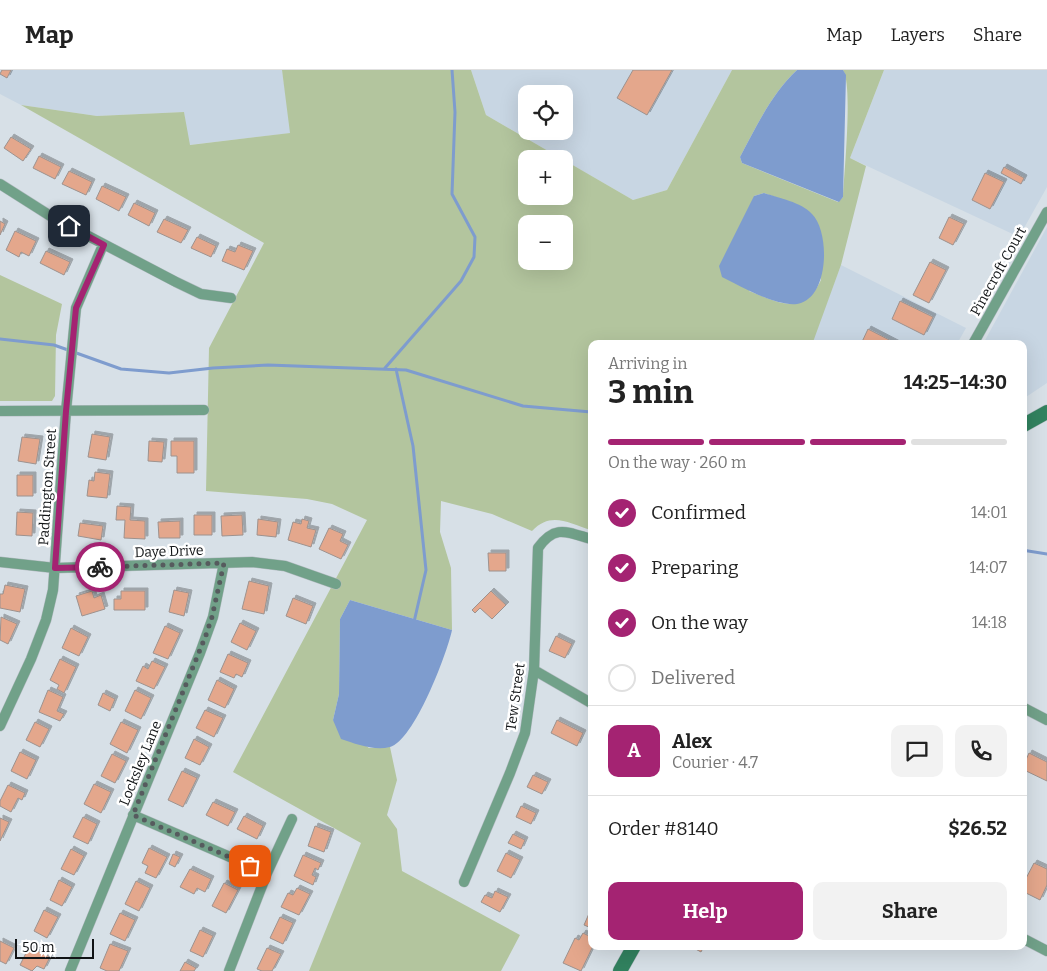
<!DOCTYPE html>
<meta charset="utf-8">
<style>
body{margin:0;font-family:Bitter,serif;background:#f2f2f2;color:#222;height:100vh;display:flex;flex-direction:column;font-size:19px;white-space:nowrap}
*{box-sizing:border-box;margin:0}
p{font-size:16px;color:#767676}
.icon{flex:none;width:28px;height:28px;fill:none;stroke:currentColor;stroke-width:2;stroke-linecap:round;stroke-linejoin:round}
.map{position:relative;flex:1;overflow:hidden}
.side{position:absolute;left:588px;top:270px;width:439px;height:610px;display:flex;flex-direction:column;background:#fff;border-radius:10px;box-shadow:0 5px 20px #0002}
.side>*{flex:none}
.buttons{position:absolute;left:518px;top:15px;display:grid;gap:10px}
.buttons a{display:grid;place-items:center;width:55px;height:55px;border-radius:10px;background:#fff;box-shadow:0 5px 20px #0002;font-size:25px}
.scale{position:absolute;left:15px;bottom:12px;width:79px;box-sizing:border-box;padding-left:5px;border:2px solid #101315;border-top:0;font-size:14px;line-height:18px;white-space:nowrap;color:#101315;-webkit-text-stroke:4px #fff;paint-order:stroke}
.pin{position:absolute;display:grid;place-items:center;width:42px;height:42px;color:#fff;margin:-21px;border-radius:10px;box-shadow:0 2px 8px #0006}
.courier{position:absolute;display:grid;place-items:center;width:50px;height:50px;margin:-25px;border:4px solid #a42372;border-radius:50%;background:#fff;color:#222;box-shadow:0 1px 6px #0007}
.summary em{font-style:normal;font-weight:700}
.summary div{display:flex;flex-direction:column-reverse}
.summary{display:flex;align-items:center;justify-content:space-between;height:85px;padding:0 20px}
h1{font-size:32px;font-weight:700;line-height:38px}
.bar{display:grid;grid-template-columns:repeat(4,1fr);gap:8px 5px;align-content:center;height:60px;padding:0 20px}
.bar i{height:6px;border-radius:4px;background:#e0e0e0}
.bar .on{background:#a42372}
.bar p{grid-column:span 4}
.line{display:flex;align-items:center;gap:12px;padding:0 20px;border-top:1px solid #e0e0e0}
.line div{flex:1}
.round{display:grid;place-items:center;flex:none;width:52px;height:52px;border-radius:10px;background:#f2f2f2}
ol{padding:0 20px;list-style:none}
li{display:flex;align-items:center;gap:15px;height:55px}
li p{margin-inline-start:auto}
li .icon{padding:5px;border-radius:50%;background:#a42372;color:#fff;stroke-width:4}
li:last-child{color:#767676}
li i{width:28px;height:28px;border:2px solid #e0e0e0;border-radius:50%}
.cta{display:flex;gap:10px;margin-top:auto;padding:10px 20px}
.cta a{flex:1;height:58px;border-radius:10px;background:#a42372;color:#fff;font-size:20px;font-weight:700;line-height:58px;text-align:center}
.cta a+a{background:#f2f2f2;color:#222}
header{display:flex;align-items:center;gap:30px;box-sizing:border-box;height:70px;padding:0 25px;background:#fff;border-bottom:1px solid #e0e0e0}
header strong{font-size:24px}
nav{display:flex;gap:28px;margin-inline-start:auto;font-size:18px}
.map>svg:first-child{display:block}
</style>
<header>
<strong>Map</strong>
<nav><a>Map</a><a>Layers</a><a>Share</a></nav>
</header>
<div class="map">
<svg width="1047" height="901" viewBox="0 0 1047 901">
<defs>
<filter id="shadow"><feDropShadow dx="3" dy="-3" stdDeviation="0" flood-color="#0004"/></filter>
</defs>
<rect width="100%" height="100%" fill="#d7e0e7"/>
<path fill="#c8d6e3" fill-rule="evenodd" d="M0 0H282L291 63 189 75 184 42 97 46 21 35 0 24Z
M471 0H732L667 120 633 130 486 45ZM526 24H564V61H526Z
M884 0H1047V117L1019 167 850 88Z
M1047 157V313L1023 329 1022 274H983Z
M841 195 966 258 957 274 812 272Z"/>
<path fill="#b3c59e" fill-rule="evenodd" d="M282 0H471L486 45 562 89H526V126H564V90L633 130 667 120 732 0H797C772 23 756 57 740 87L742 93 838 132 843 127C844 104 853 15 843 0H884L850 88 866 96 841 195 813 272 815 274H591V460C568 453 551 441 532 461L492 444 441 431 440 462 451 498 452 560 350 530 340 549 339 624 333 650 369 678 390 677 397 710 387 745 397 759 402 801 520 865 501 901H309L361 773 233 702 367 450 332 434 307 429 206 421 209 278 264 173 21 35 97 46 184 42 190 75 290 63ZM764 123 800 136 821 210C803 247 780 233 749 221L754 126ZM526 154H564V191H526Z
M0 205 62 234 56 265 55 326 52 331H0Z"/>
<path fill="#7e9cce" d="M797 0H843L846 5 843 127 839 132 742 93 740 87C756 57 772 23 797 0Z
M764 123C779 128 801 132 812 144 830 162 829 224 801 233 782 240 740 216 722 207L719 196 754 126Z
M350 530 452 560C447 584 414 671 390 677 374 681 356 674 341 669L333 650 339 624 340 549Z"/>
<g fill="none" stroke-linecap="round" stroke-linejoin="round">
<path stroke="#7e9cce" stroke-width="3" d="M0 269 54 275 121 299 169 303 213 298 268 295 406 300 523 336 591 342
M385 298 461 211 474 187 475 167 452 124 455 42 452 0
M396 299 413 376 426 500 414 552
M1022 480 1047 484"/>
</g>
<path fill="#e4a78c" stroke="#9d928e" filter="url(#shadow)" d="M2 0H11L7 8 0 4Z
M633 0H672L647 45 617 28Z
M11 67 31 79 23 91 4 78Z
M39 86 61 97 55 109 33 98Z
M1004 97 1024 108 1021 114 1001 103Z
M69 101 92 112 86 125 62 114Z
M985 103 1004 112 990 139 972 130Z
M102 116 126 127 119 141 96 129Z
M134 133 155 143 149 156 128 145Z
M949 147 964 154 953 175 939 168Z
M164 149 188 160 181 173 157 162Z
M0 151 5 154 0 165Z
M15 161 36 171 29 186 21 182 19 187 6 180Z
M197 167 216 176 211 187 191 178Z
M238 175 253 181 244 200 222 191 227 179 235 182Z
M46 181 70 192 64 205 40 193Z
M930 192 946 200 929 233 913 225Z
M900 231 933 247 924 265 892 249Z
M868 259 897 274H861Z
M92 364 110 367 106 390 88 387Z
M22 367 40 369 36 394 18 391Z
M149 371 164 372 162 392 148 391Z
M171 371H194V403H177V386H171Z
M95 402 110 404 107 428 87 426 89 410 94 411Z
M17 405H33V426H17Z
M117 436 131 437 130 450 145 451V469L124 468 125 450H116Z
M17 442 33 443 32 466 16 465Z
M194 445H212V465H194Z
M242 445 243 465 222 466 221 446Z
M258 449 278 452 276 467 257 465Z
M302 449 309 451 307 458 316 460 311 477 288 470 293 452 301 454Z
M180 451V468H159L158 452Z
M80 453 103 456 101 470 78 466Z
M329 458 343 464 340 471 348 475 341 489 319 479Z
M488 483H506V501H489Z
M249 511 269 516 264 544 242 539Z
M5 515 25 519 20 542 0 538V524H3Z
M174 520 189 523 184 546 169 542Z
M92 521 94 528 101 525 105 539 82 546 76 526Z
M121 521H145V540H114V529H121Z
M491 521 506 535 492 549 480 538 475 543 472 540Z
M293 528 313 536 306 554 286 546Z
M1 547 17 554 8 574 0 570Z
M240 553 256 561 247 580 231 572Z
M165 556 180 563 168 589 153 583Z
M71 558 88 567 79 586 62 578Z
M556 566 572 574 565 588 549 581Z
M228 584 248 593 242 607 236 604 234 608 220 602Z
M60 589 76 597 64 623 57 619 59 615 50 610Z
M152 591 165 597 154 619 136 611 143 596 148 599Z
M217 610 234 619 225 638 208 630Z
M48 620 63 627 57 641 64 644 60 651 39 642Z
M135 620 151 628 141 649 125 641Z
M103 623 115 629 110 641 98 635Z
M205 640 223 648 214 667 196 658Z
M557 650 583 663 577 676 551 663Z
M35 652 49 659 40 677 26 670Z
M121 652 138 660 127 683 110 674Z
M194 669 209 677 200 695 185 688Z
M20 682 36 690 27 709 11 701Z
M1029 683 1047 692V711L1022 699Z
M112 684 126 691 115 713 101 706Z
M182 701 197 708 183 737 168 730Z
M533 705 548 712 542 724 527 717Z
M94 714 111 722 101 743 84 734Z
M8 715 25 723 22 730 18 728 11 742 0 736V731Z
M213 732 235 742 228 756 206 745Z
M521 736 536 743 531 754 516 747Z
M244 746 263 756 257 769 237 759Z
M83 747 97 754 88 774 73 767Z
M0 748 9 752 0 771Z
M315 756 331 762 324 782 308 776Z
M513 764 525 770 521 779 508 773Z
M149 778 167 787 156 808 145 803 148 796 142 793Z
M71 779 84 786 74 805 61 799Z
M506 783 520 790 511 808 497 801Z
M173 784 180 787 175 797 169 794Z
M303 785 321 793 318 800 315 798 312 805 316 807 313 815 294 806Z
M1034 793 1047 799V815L1040 830 1022 821V816Z
M190 799 211 809 205 822 197 818 194 824 180 817Z
M59 810 72 817 62 836 50 830Z
M136 811 150 818 139 841 125 834Z
M224 813 238 820 226 843 212 836Z
M297 818 310 824 299 845 281 837 288 823 293 825Z
M495 821 508 827 500 842 481 832 485 825 492 828Z
M591 839V858L584 855Z
M44 840 58 847 47 868 34 861Z
M120 843 135 850 125 871 110 864Z
M280 847 293 853 283 874 270 868Z
M200 860 213 866 203 887 190 881Z
M583 863 591 867 593 876 581 901 563 893 575 868 579 870Z
M0 871 14 878 6 894 0 891Z
M110 874 128 881 119 901H107L100 898Z
M690 876H704L701 882Z
M29 877 50 887 44 899 37 896 32 901 20 895Z
M267 878 281 884 272 901H262L257 899Z
M185 892 196 898 194 901H180Z"/>
<g fill="none" stroke-linecap="round" stroke-linejoin="round">
<defs>
<path id="street" d="M0 114 52 147 176 212 201 224 231 228
M973 274 1047 142
M0 341 204 340
M0 492 55 498 252 492 285 496 336 514
M534 600 591 633
M1022 637 1047 650
M0 656 31 589 46 550 53 520 66 341 76 238 103 175
M133 745 267 803
M464 812 510 703 525 663 534 600 538 478C555 454 567 462 591 469
M1022 868 1047 881
M70 901 200 583 213 547 224 493
M229 901 267 803 292 749"/>
<path id="secondary" d="M1022 356 1047 342
M620 901 634 876"/>
</defs>
<use href="#street" stroke="#b3bbc1" stroke-width="11"/>
<use href="#secondary" stroke="#b3bbc1" stroke-width="15"/>
<use href="#street" stroke="#71a189" stroke-width="10"/>
<use href="#secondary" stroke="#31825f" stroke-width="14"/>
</g>
<g fill="none" stroke-linecap="round" stroke-linejoin="round">
<path stroke="#565b5e" stroke-width="5" stroke-dasharray="0 9" d="M100 497 224 493 212 547 206 565 133 745 250 796"/>
<path stroke="#a42372" stroke-width="6" d="M69 156 104 175 76 238 66 341 55 498 100 497"/>
</g>
<g text-anchor="middle" stroke-width="5" stroke-linejoin="round" paint-order="stroke">
<g font-size="14" fill="#101315" stroke="#fff">
<text transform="translate(998 201) rotate(-61)" y="5">Pinecroft Court</text>
<text transform="translate(47 417) rotate(-86)" y="5">Paddington Street</text>
<text transform="translate(169 481) rotate(-2)" y="5">Daye Drive</text>
<text transform="translate(515 627) rotate(-82)" y="5">Tew Street</text>
<text transform="translate(140 693) rotate(-68)" y="5">Locksley Lane</text>
</g>
</g>
</svg>
<div class="buttons">
<a><svg class="icon" aria-label="locate" viewBox="0 0 24 24"><circle cx="12" cy="12" r="6"/><path d="M12 2v4M12 18v4M2 12h4M18 12h4"/></svg></a>
<a>+</a>
<a>−</a>
</div>
<div class="scale">50 m</div>
<div class="pin" style="left:250px;top:796px;background:#ea580c"><svg class="icon" aria-label="bag" viewBox="0 0 24 24"><path d="M5 8h14l-1 12H6zM9 8a3 3 0 0 1 6 0"/></svg></div>
<div class="pin" style="left:69px;top:156px;background:#1f2937"><svg class="icon" aria-label="home" viewBox="0 0 24 24"><path d="M3 11l9-7 9 7M6 9v11h12V9"/></svg></div>
<div class="courier" style="left:100px;top:497px"><svg class="icon" aria-label="bike" viewBox="0 0 24 24"><circle cx="6" cy="16" r="4"/><circle cx="18" cy="16" r="4"/><path d="M6 16l4-8h5l3 8M10 8l3 8H6M13 5h3"/></svg></div>
<section class="side">
<div class="summary"><div><h1>3 min</h1><p>Arriving in</p></div><em>14:25–14:30</em></div>
<div class="bar"><i class="on"></i><i class="on"></i><i class="on"></i><i></i><p>On the way · 260 m</p></div>
<ol>
<li><svg class="icon" aria-label="check" viewBox="0 0 24 24"><path d="M5 12l5 5 9-10"/></svg>Confirmed<p>14:01</p></li>
<li><svg class="icon" aria-label="check" viewBox="0 0 24 24"><path d="M5 12l5 5 9-10"/></svg>Preparing<p>14:07</p></li>
<li><svg class="icon" aria-label="check" viewBox="0 0 24 24"><path d="M5 12l5 5 9-10"/></svg>On the way<p>14:18</p></li>
<li><i></i>Delivered</li>
</ol>
<div class="line" style="height:90px"><b class="round" style="background:#a42372;color:#fff">A</b><div><b>Alex</b><p>Courier · 4.7</p></div><a class="round"><svg class="icon" aria-label="chat" viewBox="0 0 24 24"><path d="M4 5h16v11H9l-5 4z"/></svg></a><a class="round"><svg class="icon" aria-label="phone" viewBox="0 0 24 24"><path d="M5 4h4l2 5-3 2q2 4 5 5l2-3 5 2v4C11 20 4 13 5 4z"/></svg></a></div>
<div class="line" style="height:65px"><div>Order #8140</div><b>$26.52</b></div>
<div class="cta"><a>Help</a><a>Share</a></div>
</section>
</div>
